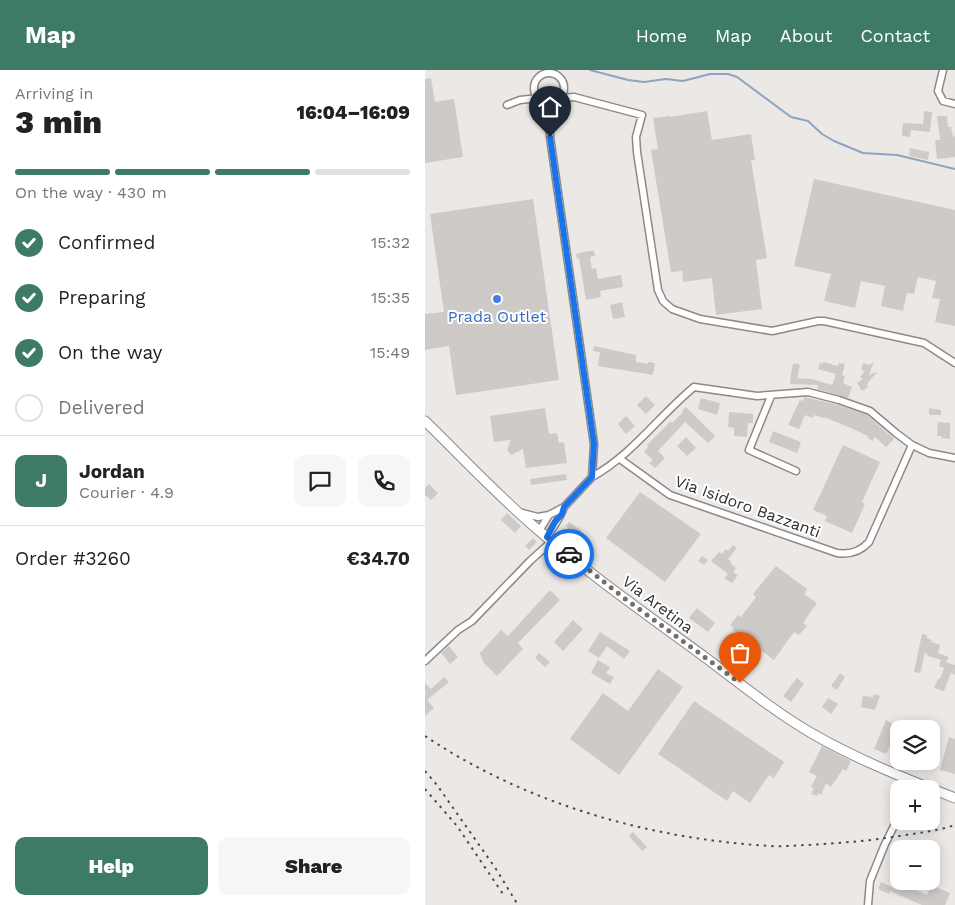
<!DOCTYPE html>
<meta charset="utf-8">
<style>
body{margin:0;font-family:"Work Sans",sans-serif;background:#f6f6f6;color:#222;height:100vh;display:flex;flex-direction:column;font-size:19px;white-space:nowrap}
*{box-sizing:border-box;margin:0}
p{font-size:16px;color:#767676}
.icon{flex:none;width:28px;height:28px;fill:none;stroke:currentColor;stroke-width:2;stroke-linecap:round;stroke-linejoin:round}
.map{position:relative;flex:1;overflow:hidden}
.sheet{display:flex;flex-direction:column;background:#fff;width:425px}
.sheet>*{flex:none}
.controls{position:absolute;left:465px;top:650px;display:grid;gap:10px}
.controls a{display:grid;place-items:center;width:50px;height:50px;border-radius:10px;background:#fff;box-shadow:0 2px 12px #0003;font-size:25px}
.pin{position:absolute;display:grid;place-items:center;width:42px;height:42px;color:#fff;margin:-51px -21px;border-radius:50% 50% 50% 0;rotate:-45deg;box-shadow:0 0 5px #0007}
.pin .icon{rotate:45deg}
.courier{position:absolute;display:grid;place-items:center;width:50px;height:50px;margin:-25px;border:4px solid #1a73e8;border-radius:50%;background:#fff;color:#222;box-shadow:0 1px 6px #0007}
.summary em{font-style:normal;font-weight:800}
.summary div{display:flex;flex-direction:column-reverse}
.summary{display:flex;align-items:center;justify-content:space-between;height:85px;padding:0 15px}
h1{font-size:32px;font-weight:800;line-height:38px}
.bar{display:grid;grid-template-columns:repeat(4,1fr);gap:8px 5px;align-content:center;height:60px;padding:0 15px}
.bar i{height:6px;border-radius:4px;background:#e0e0e0}
.bar .on{background:#3d7b67}
.bar p{grid-column:span 4}
.line{display:flex;align-items:center;gap:12px;padding:0 15px;border-top:1px solid #e0e0e0}
.line div{flex:1}
.round{display:grid;place-items:center;flex:none;width:52px;height:52px;border-radius:10px;background:#f6f6f6}
ol{padding:0 15px;list-style:none}
li{display:flex;align-items:center;gap:15px;height:55px}
li p{margin-inline-start:auto}
li .icon{padding:5px;border-radius:50%;background:#3d7b67;color:#fff;stroke-width:4}
li:last-child{color:#767676}
li i{width:28px;height:28px;border:2px solid #e0e0e0;border-radius:50%}
.cta{display:flex;gap:10px;margin-top:auto;padding:10px 15px}
.cta a{flex:1;height:58px;border-radius:10px;background:#3d7b67;color:#fff;font-size:20px;font-weight:800;line-height:58px;text-align:center}
.cta a+a{background:#f6f6f6;color:#222}
header{display:flex;align-items:center;gap:30px;box-sizing:border-box;height:70px;padding:0 25px;background:#3d7b67;color:#fff}
header strong{font-size:24px}
nav{display:flex;gap:28px;margin-inline-start:auto;font-size:18px}
main{display:flex;flex:1;min-height:0}
.map>svg:first-child{display:block}
</style>
<header>
<strong>Map</strong>
<nav><a>Home</a><a>Map</a><a>About</a><a>Contact</a></nav>
</header>
<main>
<section class="sheet">
<div class="summary"><div><h1>3 min</h1><p>Arriving in</p></div><em>16:04–16:09</em></div>
<div class="bar"><i class="on"></i><i class="on"></i><i class="on"></i><i></i><p>On the way · 430 m</p></div>
<ol>
<li><svg class="icon" aria-label="check" viewBox="0 0 24 24"><path d="M5 12l5 5 9-10"/></svg>Confirmed<p>15:32</p></li>
<li><svg class="icon" aria-label="check" viewBox="0 0 24 24"><path d="M5 12l5 5 9-10"/></svg>Preparing<p>15:35</p></li>
<li><svg class="icon" aria-label="check" viewBox="0 0 24 24"><path d="M5 12l5 5 9-10"/></svg>On the way<p>15:49</p></li>
<li><i></i>Delivered</li>
</ol>
<div class="line" style="height:90px"><b class="round" style="background:#3d7b67;color:#fff">J</b><div><b>Jordan</b><p>Courier · 4.9</p></div><a class="round"><svg class="icon" aria-label="chat" viewBox="0 0 24 24"><path d="M4 5h16v11H9l-5 4z"/></svg></a><a class="round"><svg class="icon" aria-label="phone" viewBox="0 0 24 24"><path d="M5 4h4l2 5-3 2q2 4 5 5l2-3 5 2v4C11 20 4 13 5 4z"/></svg></a></div>
<div class="line" style="height:65px"><div>Order #3260</div><b>€34.70</b></div>
<div class="cta"><a>Help</a><a>Share</a></div>
</section>
<div class="map">
<svg width="530" height="835" viewBox="0 0 530 835">
<rect width="100%" height="100%" fill="#ece8e6"/>
<g fill="none" stroke-linecap="round" stroke-linejoin="round">
<path stroke="#8da4c1" stroke-width="2" d="M165 0 203 10 219 12 241 9 258 11 285 4H303L312 7 366 47 383 51 397 64 409 71 438 83 472 85 530 99"/>
</g>
<path fill="#cecac8" d="M6 8 10 32 29 29 38 87 0 93V9Z
M282 41 287 70 326 64 330 90H326L342 188 331 190 337 239 291 245 287 208 258 212 257 201 246 202 226 80 233 79 228 48 245 46V47Z
M499 41 507 42 505 62 486 60 485 67 477 66 478 53 498 54Z
M512 46H522L523 57H526L528 67 530 66V87L512 89 510 70H515Z
M485 78 504 82 503 90 484 86Z
M389 109 530 140V256L510 252 515 229 507 228 511 211 493 207 489 224 482 223 478 241 456 236 460 216 436 211 430 238 399 231 406 204 369 196Z
M108 129 134 310 31 325 24 276 0 280V244L19 242 5 144Z
M164 181H169L170 186 165 187 167 199 171 198 173 209 196 205 198 217 175 221 176 227 161 230 154 188 152 189 151 184Z
M197 232 200 247 188 249 185 235Z
M169 276 211 285V292L223 294V292L230 293 228 305 173 296 175 282 168 281Z
M449 291 444 305 452 302 442 314 443 317 437 321 432 313 438 309 435 307 440 301 436 300 438 293 445 295Z
M398 292 413 296 414 293 420 294 417 305 420 306 418 313 427 317 423 328 392 319 393 315 365 314 366 303 368 294 370 293 375 295 372 308 386 309 407 315 411 304 393 299 395 293 398 294Z
M221 326 230 335 221 344 212 335Z
M379 327 413 335 442 345 469 369 461 377 450 367 447 371 442 367 443 366 426 358 399 347 398 348 389 345 388 348 380 345 374 359 363 355 375 330 378 331Z
M276 328 295 333 292 345 273 339Z
M261 337 290 366 283 373 260 352 233 381 240 388 230 398 224 393 228 390 219 382 223 377 222 375 246 351 247 353 258 342 257 341Z
M120 338 124 364 132 363 134 373 139 372 142 393 101 398 98 379 86 385 82 380 86 370 69 372 65 346Z
M504 338 516 340V345H504Z
M304 342 328 344V353H323L322 367 309 366V358L303 357Z
M201 346 210 356 201 364 193 354Z
M513 352 525 353V369L517 368V366H512Z
M348 361 376 372 372 383 344 372Z
M261 367 271 378 262 386 252 376Z
M418 375 455 392 437 432 440 434 427 463 400 451 402 446 388 440Z
M141 404 142 410 106 415 105 409Z
M4 414 13 423 6 430 0 425V418Z
M215 422 276 464 240 512 181 468Z
M82 443 96 456 90 463 76 450Z
M144 452 157 461 148 473 138 465 143 458 141 456Z
M108 468 112 472 104 480 100 476Z
M308 475 312 478 303 489 306 492 305 493 311 498 308 502 313 505 307 513 299 508 303 504 286 491 294 482 297 484 301 479 303 481Z
M277 486 283 490 279 495 273 491Z
M351 496 382 519 379 524 392 533 378 553 382 556 374 565 369 562 349 590 307 559 309 558 305 555 313 545 316 547 331 527 328 524Z
M125 520 135 530 93 573 98 579 72 606 58 592 55 583 76 560 83 566Z
M272 538 290 553 283 562 264 548Z
M148 550 158 559 138 581 129 572Z
M175 562 205 581 199 589 182 576 174 588 163 581Z
M497 564 502 565V568L507 570 506 572 515 575 513 583 524 587 521 592 530 595V605L526 603 519 621 509 618 513 609H515L519 598 514 596 516 590 503 586 500 582 496 601 494 603 489 602Z
M24 576 33 587 25 594 16 583Z
M114 583 125 592 120 597 110 588Z
M173 590 185 597 181 603 189 607 185 614 166 603Z
M233 599 258 617 194 705 145 669 178 623 203 641Z
M415 603 420 607 412 620 406 616Z
M19 607 24 612 2 630 9 638 0 646V613L6 619Z
M372 608 379 614 366 632 358 626Z
M449 624 455 626 450 640 436 637 438 626 448 627Z
M403 628 413 634 406 644 397 637Z
M269 631 359 692 349 708 344 705 325 733 308 721 302 731 233 684Z
M461 650 472 656 467 676H465L461 684 449 679Z
M524 667 530 669V704L515 700Z
M397 676 426 691 421 701 418 699 406 717 401 713 396 725 393 723 392 726 386 724 389 718 386 717 392 706 384 702Z
M208 762 222 777 217 781 204 766Z
M470 811 502 825 506 815 525 823 520 835H497L465 821 464 824 453 819 456 812 467 817Z"/>
<g fill="none" stroke-linecap="round" stroke-linejoin="round">
<defs>
<path id="street" d="M518 0 513 21 518 31 530 34
M109 18a15 15 0 1 1 30 0a15 15 0 1 1-30 0Z
M136 28 149 27 217 45 211 67 212 82 233 220 238 231 247 239 275 249 347 261 393 251H399L499 273 530 293
M82 35 95 30 113 28
M346 326 324 380 371 401
M195 389 245 425 412 483C425 485 435 482 444 472L487 375
M167 407C207 385 234 346 269 317L332 326 383 322 414 330 445 341 471 363 487 375 504 383 530 388
M93 442 113 447 124 445 139 437 167 407 169 374 125 67 124 45 130 32
M114 461 124 445
M122 467C128 457 136 447 139 437
M0 591 33 560 47 551 105 491 127 471
M443 835 445 811 460 774 474 746"/>
<path id="secondary" d="M0 351C37 387 72 425 112 459 164 504 221 544 277 585 312 611 351 643 388 664 433 690 482 709 530 728"/>
</defs>
<use href="#street" stroke="#8d8987" stroke-width="9"/>
<use href="#secondary" stroke="#8d8987" stroke-width="11"/>
<use href="#street" stroke="#fff" stroke-width="6"/>
<use href="#secondary" stroke="#fff" stroke-width="9"/>
<path stroke="#4c4b4a" stroke-width="2" stroke-dasharray="2.5 5" stroke-linecap="butt" d="M0 666C102 734 224 769 346 776 358 777 371 775 384 775 414 773 444 771 474 766 493 763 512 761 530 755
M0 701 12 715 71 799 93 835
M0 719 32 756 80 827"/>
</g>
<g fill="none" stroke-linecap="round" stroke-linejoin="round">
<path stroke="#72706f" stroke-width="5" stroke-dasharray="0 9" d="M144 484 199 528 315 613"/>
<path stroke="#1a73e8" stroke-width="6" d="M125 67 169 374 167 407 139 437 137 444 130 452 122 467 144 484"/>
</g>
<circle fill="#3f7fe0" stroke="#fff" stroke-width="2" cx="72" cy="229" r="5"/>
<g text-anchor="middle" stroke-width="4" stroke-linejoin="round" paint-order="stroke">
<g font-size="16" fill="#366cbe" stroke="#fff">
<text x="72" y="252">Prada Outlet</text>
</g>
<g font-size="16" fill="#31302f" stroke="#fff">
<text transform="translate(323 436) rotate(20)" y="6">Via Isidoro Bazzanti</text>
<text transform="translate(233 534) rotate(37)" y="6">Via Aretina</text>
</g>
</g>
</svg>
<div class="controls">
<a><svg class="icon" aria-label="layers" viewBox="0 0 24 24"><path d="M12 4l9 5-9 5-9-5zM3 14l9 5 9-5"/></svg></a>
<a>+</a>
<a>−</a>
</div>
<div class="pin" style="left:315px;top:613px;background:#ea580c"><svg class="icon" aria-label="bag" viewBox="0 0 24 24"><path d="M5 8h14l-1 12H6zM9 8a3 3 0 0 1 6 0"/></svg></div>
<div class="pin" style="left:125px;top:67px;background:#1f2937"><svg class="icon" aria-label="home" viewBox="0 0 24 24"><path d="M3 11l9-7 9 7M6 9v11h12V9"/></svg></div>
<div class="courier" style="left:144px;top:484px"><svg class="icon" aria-label="car" viewBox="0 0 24 24"><path d="M5 17H2v-5l4-1 3-4h7l3 4 3 1v5h-3M9 17h6M6 11h13"/><circle cx="7" cy="17" r="2"/><circle cx="17" cy="17" r="2"/></svg></div>
</div>
</main>
